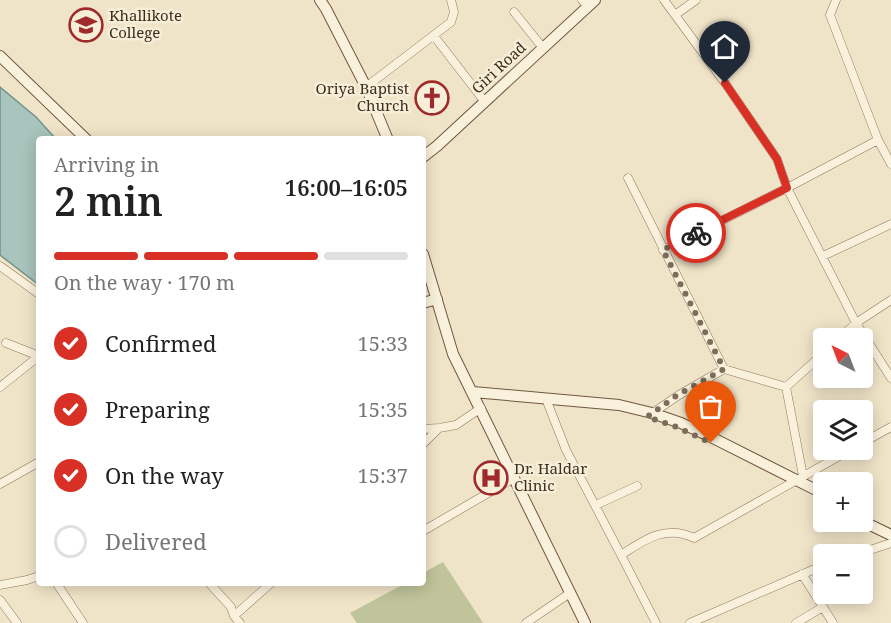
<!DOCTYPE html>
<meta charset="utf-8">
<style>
body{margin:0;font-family:"Noto Serif",serif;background:#f2f2f2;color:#222;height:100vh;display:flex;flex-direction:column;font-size:22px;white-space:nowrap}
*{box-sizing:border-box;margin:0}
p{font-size:20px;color:#767676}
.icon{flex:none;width:33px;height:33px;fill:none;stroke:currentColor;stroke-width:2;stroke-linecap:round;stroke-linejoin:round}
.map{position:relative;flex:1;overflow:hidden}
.drawer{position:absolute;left:36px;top:136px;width:390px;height:450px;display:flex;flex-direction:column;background:#fff;border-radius:6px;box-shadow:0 3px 15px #0003}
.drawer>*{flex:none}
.needle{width:39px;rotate:318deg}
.buttons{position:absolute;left:813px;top:328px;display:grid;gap:12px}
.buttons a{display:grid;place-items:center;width:60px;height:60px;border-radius:6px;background:#fff;box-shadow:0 3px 15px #0003;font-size:30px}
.pin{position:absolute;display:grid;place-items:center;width:51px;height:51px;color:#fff;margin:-62px -26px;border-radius:50% 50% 50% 0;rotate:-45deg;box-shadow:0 0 6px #0007}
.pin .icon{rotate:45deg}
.courier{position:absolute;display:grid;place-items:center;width:60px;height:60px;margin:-30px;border:4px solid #d93025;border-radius:50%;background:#fff;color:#222;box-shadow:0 2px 8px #0007}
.head em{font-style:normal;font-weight:600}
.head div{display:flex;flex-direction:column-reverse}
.head{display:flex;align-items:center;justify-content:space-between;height:102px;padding:0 18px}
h1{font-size:39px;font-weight:600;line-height:45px}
.bar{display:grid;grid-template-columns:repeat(4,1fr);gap:9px 6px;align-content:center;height:72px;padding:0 18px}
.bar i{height:8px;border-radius:4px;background:#e0e0e0}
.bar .selected{background:#d93025}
.bar p{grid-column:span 4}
ol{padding:0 18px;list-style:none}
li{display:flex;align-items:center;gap:18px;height:66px}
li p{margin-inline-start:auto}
li .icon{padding:6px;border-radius:50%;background:#d93025;color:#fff;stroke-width:4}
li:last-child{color:#767676}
li i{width:33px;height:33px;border:3px solid #e0e0e0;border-radius:50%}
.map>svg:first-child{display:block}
</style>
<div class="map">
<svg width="891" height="623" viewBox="0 0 891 623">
<rect width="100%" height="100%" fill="#f0e4c8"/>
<path fill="#bfc49a" d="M443 562 483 623H357L350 613 404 584H423V573Z"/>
<path fill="#a9c4bc" stroke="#6f938a" stroke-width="1.5" d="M0 87 36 117 56 139 39 140V285L0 255Z"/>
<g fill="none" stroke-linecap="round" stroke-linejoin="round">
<defs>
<path id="street" d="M582 0 588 7
M664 0 725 83 777 159 787 188 856 323 891 378
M836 0 830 15 878 140 891 164
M514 12 543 48
M675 15 696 0
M434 36 485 102
M366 87 451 22 454 12 451 0
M628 178 724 369
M663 250 787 188 878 140
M823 256 891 224
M0 266 39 294
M839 339 856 323 891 300
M6 343 39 356
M0 387 39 356
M786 387 803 476
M786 387 824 353
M548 404 566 450 621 555C644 540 666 524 694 538L850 450
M651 414 679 395 724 369 786 387
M423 429 439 428 456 425 481 408
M862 443 891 427
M423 444 439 428
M0 484 39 462
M596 505 637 486
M423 531 514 478
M621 555 656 623
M855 555 891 543
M802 574 833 623
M57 584 83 623
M210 584 231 607 234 616 240 623
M0 585 27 580 39 576
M0 600 17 623
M234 616 270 584
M526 623 570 593
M690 623 824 565
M796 623 823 607"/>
<path id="secondary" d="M320 0 326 9 366 87 388 140
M0 56 87 140
M423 157 437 146 595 0
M423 254 453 354 585 623
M423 303 437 299
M473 392 619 405 652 413 681 423 707 435 824 494
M862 521 891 535"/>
</defs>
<use href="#street" stroke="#8d765c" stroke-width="9"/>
<use href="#secondary" stroke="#6f573f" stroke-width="12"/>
<use href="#street" stroke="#faf1dc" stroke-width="8"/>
<use href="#secondary" stroke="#faf1dc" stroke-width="10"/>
</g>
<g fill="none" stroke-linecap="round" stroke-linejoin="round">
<path stroke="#7c6e5b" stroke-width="6" stroke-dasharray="0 10.8" d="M696 233 663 250 724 369 679 394 647 417 674 426 711 443"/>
<path stroke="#d93025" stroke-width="8" d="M696 233 787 188 777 159 725 83"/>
</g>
<defs>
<symbol id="university-ring" viewBox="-11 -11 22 22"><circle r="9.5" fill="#f7eed8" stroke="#9e2a2b" stroke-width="1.5"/><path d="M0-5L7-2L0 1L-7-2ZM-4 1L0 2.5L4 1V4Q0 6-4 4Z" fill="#9e2a2b"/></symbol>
<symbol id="church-ring" viewBox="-11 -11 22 22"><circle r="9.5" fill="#f7eed8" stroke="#9e2a2b" stroke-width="1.5"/><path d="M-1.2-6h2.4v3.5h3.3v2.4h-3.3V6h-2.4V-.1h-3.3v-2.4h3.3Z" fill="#9e2a2b"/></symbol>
<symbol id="hospital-ring" viewBox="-11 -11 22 22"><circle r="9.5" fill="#f7eed8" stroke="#9e2a2b" stroke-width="1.5"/><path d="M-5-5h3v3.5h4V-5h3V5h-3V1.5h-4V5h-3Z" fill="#9e2a2b"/></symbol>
</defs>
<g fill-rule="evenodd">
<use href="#university-ring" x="67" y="6" width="38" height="38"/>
<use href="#church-ring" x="413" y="79" width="38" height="38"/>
<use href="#hospital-ring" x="472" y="459" width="38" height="38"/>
</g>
<g text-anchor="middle" stroke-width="5" stroke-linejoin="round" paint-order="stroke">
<g font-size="15" fill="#3d2e20" stroke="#f7eed8" text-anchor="start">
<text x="109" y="21">Khallikote<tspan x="109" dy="17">College</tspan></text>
<text x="409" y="94" text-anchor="end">Oriya Baptist<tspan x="409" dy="17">Church</tspan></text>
<text x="514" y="474">Dr. Haldar<tspan x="514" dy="17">Clinic</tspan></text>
</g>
<g font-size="15" fill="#3d2e20" stroke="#f7eed8">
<text transform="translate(499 68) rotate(-43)" y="5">Giri Road</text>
</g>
</g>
</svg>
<div class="buttons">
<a><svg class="needle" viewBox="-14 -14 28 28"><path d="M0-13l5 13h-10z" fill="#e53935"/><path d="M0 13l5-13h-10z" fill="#767676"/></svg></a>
<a><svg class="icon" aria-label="layers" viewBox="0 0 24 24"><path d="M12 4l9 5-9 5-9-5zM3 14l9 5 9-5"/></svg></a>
<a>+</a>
<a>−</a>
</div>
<div class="pin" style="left:711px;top:443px;background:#ea580c"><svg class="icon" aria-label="bag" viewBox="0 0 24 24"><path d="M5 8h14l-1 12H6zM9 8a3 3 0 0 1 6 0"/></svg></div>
<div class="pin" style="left:725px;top:83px;background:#1f2937"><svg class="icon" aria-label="home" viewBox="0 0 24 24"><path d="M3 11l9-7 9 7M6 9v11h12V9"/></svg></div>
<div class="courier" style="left:696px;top:233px"><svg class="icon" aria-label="bike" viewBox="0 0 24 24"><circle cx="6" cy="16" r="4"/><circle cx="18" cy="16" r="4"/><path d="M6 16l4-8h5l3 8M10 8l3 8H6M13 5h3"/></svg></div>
<section class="drawer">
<div class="head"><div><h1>2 min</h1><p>Arriving in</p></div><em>16:00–16:05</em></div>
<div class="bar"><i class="selected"></i><i class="selected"></i><i class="selected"></i><i></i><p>On the way · 170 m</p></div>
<ol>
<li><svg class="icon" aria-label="check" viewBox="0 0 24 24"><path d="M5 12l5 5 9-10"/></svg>Confirmed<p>15:33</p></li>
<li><svg class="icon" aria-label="check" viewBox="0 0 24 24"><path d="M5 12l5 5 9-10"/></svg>Preparing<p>15:35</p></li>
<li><svg class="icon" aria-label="check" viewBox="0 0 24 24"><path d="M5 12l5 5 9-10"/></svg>On the way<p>15:37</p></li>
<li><i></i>Delivered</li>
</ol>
</section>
</div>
